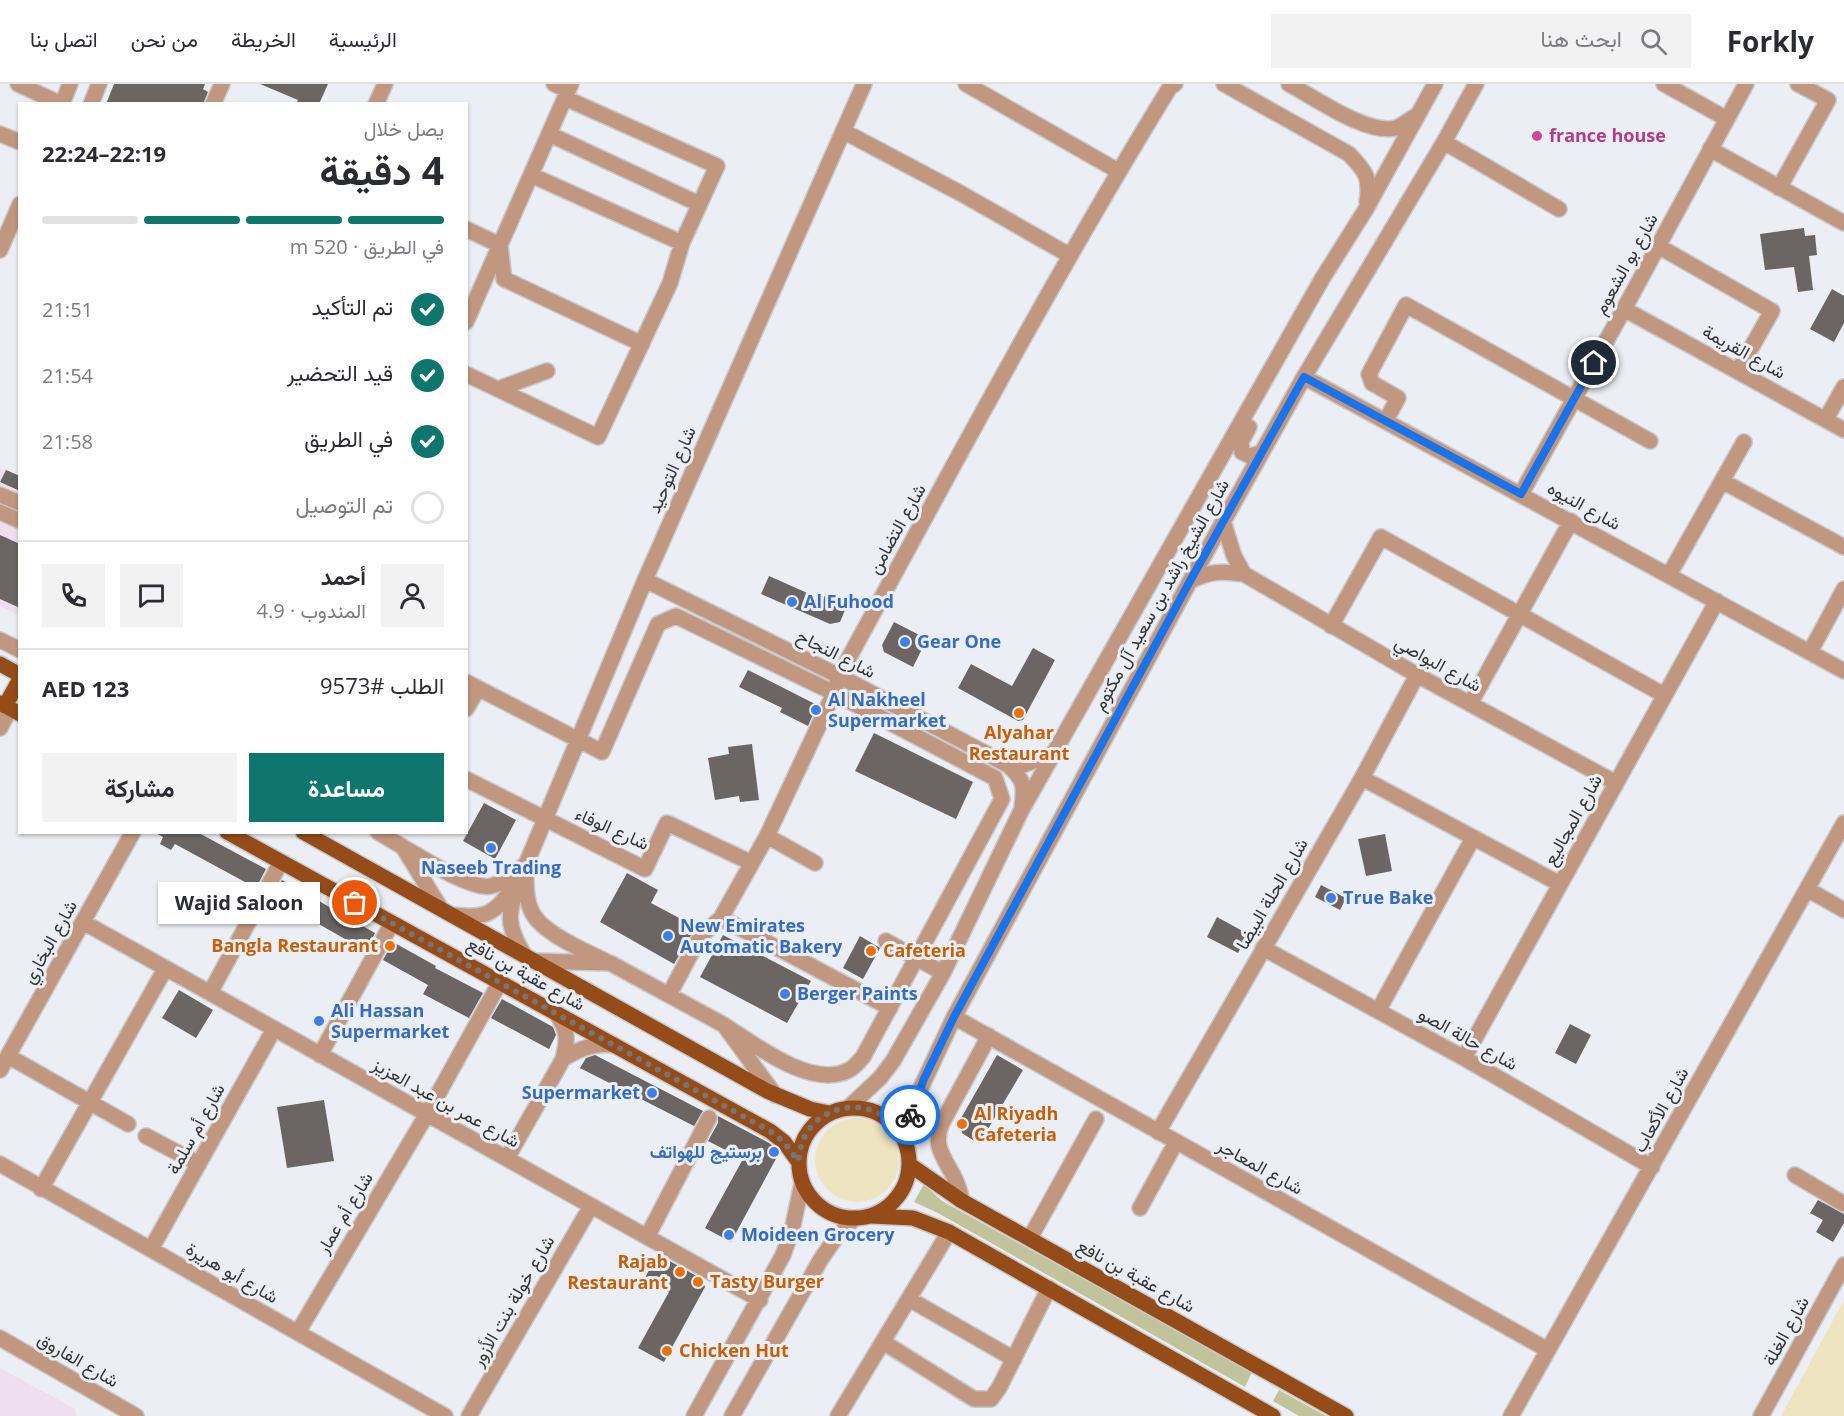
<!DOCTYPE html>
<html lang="ar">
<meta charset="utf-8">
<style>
body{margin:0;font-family:"Open Sans",Vazirmatn,sans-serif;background:#f2f2f3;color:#2b2b33;direction:rtl;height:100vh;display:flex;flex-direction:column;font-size:22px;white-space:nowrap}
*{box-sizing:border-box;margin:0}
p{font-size:20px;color:#7c7c81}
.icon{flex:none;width:33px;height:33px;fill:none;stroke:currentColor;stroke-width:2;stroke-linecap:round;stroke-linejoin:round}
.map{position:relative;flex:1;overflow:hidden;direction:ltr}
.drawer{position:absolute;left:18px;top:18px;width:450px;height:732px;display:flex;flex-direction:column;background:#fff;border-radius:0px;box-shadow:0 2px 4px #0004;direction:rtl}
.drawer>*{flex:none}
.pin{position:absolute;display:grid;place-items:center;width:51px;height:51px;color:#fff;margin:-26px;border:3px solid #fff;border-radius:50%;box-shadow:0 2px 6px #0007}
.courier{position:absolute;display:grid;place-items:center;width:60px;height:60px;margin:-30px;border:4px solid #1a73e8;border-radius:50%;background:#fff;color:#222;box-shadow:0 2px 8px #0007}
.bubble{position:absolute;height:42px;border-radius:0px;background:#fff;box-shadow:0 2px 4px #0004;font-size:20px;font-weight:700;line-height:42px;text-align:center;direction:rtl}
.head em{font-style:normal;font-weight:700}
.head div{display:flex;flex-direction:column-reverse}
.head{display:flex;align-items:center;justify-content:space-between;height:102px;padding:0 24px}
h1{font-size:39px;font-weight:700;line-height:45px}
.bar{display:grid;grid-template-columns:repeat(4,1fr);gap:9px 6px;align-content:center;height:72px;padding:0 24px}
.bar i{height:8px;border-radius:4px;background:#e1e1e2}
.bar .active{background:#0f766e}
.bar p{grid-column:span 4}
.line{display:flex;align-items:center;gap:15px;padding:0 24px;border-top:2px solid #e1e1e2}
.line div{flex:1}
.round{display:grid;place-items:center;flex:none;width:63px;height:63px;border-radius:0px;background:#f2f2f3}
ol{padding:0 24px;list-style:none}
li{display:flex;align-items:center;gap:18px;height:66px}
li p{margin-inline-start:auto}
li .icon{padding:6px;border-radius:50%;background:#0f766e;color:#fff;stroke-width:4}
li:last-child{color:#7c7c81}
li i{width:33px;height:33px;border:3px solid #e1e1e2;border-radius:50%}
.primary-button{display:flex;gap:12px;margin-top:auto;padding:12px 24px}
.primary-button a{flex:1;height:69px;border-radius:0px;background:#0f766e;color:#fff;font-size:24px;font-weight:700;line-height:69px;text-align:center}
.primary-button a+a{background:#f2f2f3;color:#2b2b33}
header{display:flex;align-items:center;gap:36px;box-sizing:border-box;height:84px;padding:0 30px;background:#fff;border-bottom:2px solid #e1e1e2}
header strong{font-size:28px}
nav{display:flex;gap:33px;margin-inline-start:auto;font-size:21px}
.search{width:420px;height:54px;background:#f2f2f3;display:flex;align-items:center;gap:15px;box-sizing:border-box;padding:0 21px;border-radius:0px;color:#7c7c81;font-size:22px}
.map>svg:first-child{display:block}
</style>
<header>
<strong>Forkly</strong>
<div class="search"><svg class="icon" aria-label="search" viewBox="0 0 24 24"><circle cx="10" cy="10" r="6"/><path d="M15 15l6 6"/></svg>ابحث هنا</div>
<nav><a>الرئيسية</a><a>الخريطة</a><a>من نحن</a><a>اتصل بنا</a></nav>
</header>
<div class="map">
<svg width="1844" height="1332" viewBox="0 0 1844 1332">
<rect width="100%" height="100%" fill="#ebeef4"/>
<path fill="#efdeef" d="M0 384 19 392V532L0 522Z
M0 1284 75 1325 76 1332H0Z"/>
<path fill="#c1c49b" d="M924 1100 942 1117 1252 1288 1245 1303 938 1129 914 1118Z
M1279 1306 1326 1332H1299L1273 1317Z"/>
<path fill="#eee4bf" d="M815 1076a42 42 0 1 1 84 0a42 42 0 1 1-84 0Z
M1844 1216V1332H1781Z"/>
<path fill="#6b6663" d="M114 0H205L203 5 208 8 203 20H106Z
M260 0H328L319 20H296L298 16Z
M1804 144 1805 152 1815 151 1817 171 1809 172 1813 206 1798 208 1794 183 1765 186 1760 150Z
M1832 205 1844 212V239L1834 258 1810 245Z
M6 386 20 392V407L0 398Z
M0 451 20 460V524L0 515Z
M769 492 823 516 826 509 848 519 840 538 830 540 761 510Z
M894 538 927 555 913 583 884 568 882 561Z
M1033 564 1055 576 1023 636 1018 637 958 604 971 580 1012 602Z
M748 586 817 621 808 642 780 628 782 624 739 603Z
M874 649 973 698 956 735 855 687Z
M752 660 759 716 740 718 739 712 715 716 708 674 729 670 728 663Z
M484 719 516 736 495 775 463 757Z
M154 748H197L266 785 256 804 175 760 171 766 160 760 163 753Z
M1385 750 1392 787 1366 792 1358 755Z
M627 789 658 806 651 819 696 843 674 880 600 838Z
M282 796 375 849 366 867 273 814Z
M1321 801 1346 814 1340 826 1315 813Z
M1217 833 1248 850 1238 869 1207 853Z
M723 851 811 897 787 939 700 893Z
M860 852 880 864 863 895 843 884Z
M393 858 436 882 435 884 483 909 469 934 423 910 428 901 383 876Z
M179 906 213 926 196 954 162 934Z
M502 915 553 943 556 951 549 965 491 934Z
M1570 940 1591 951 1576 980 1555 969Z
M595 971 703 1027 694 1042 580 984 586 974Z
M997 971 1023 986 979 1060 962 1049 960 1036Z
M324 1016 334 1077 287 1084 277 1023Z
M718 1032 769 1059 776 1064 778 1071 731 1158 705 1144 743 1075 708 1057 718 1039Z
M1818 1116 1844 1130V1139L1833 1158 1816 1148 1823 1136 1810 1129Z
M657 1170 702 1195 705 1203 664 1278 638 1264 669 1208 644 1196Z"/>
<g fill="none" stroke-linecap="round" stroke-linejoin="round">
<defs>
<path id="minor" d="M18 0 61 20
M554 0 568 6
M966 0 1118 87
M1224 0 1349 70C1365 87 1371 93 1367 118
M1289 0C1315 14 1367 51 1396 44 1402 42 1410 35 1416 32
M1664 0 1727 35
M62 20 70 0
M91 20 99 0
M213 20 222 0
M376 20 385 0
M843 47 962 110 1069 171
M0 50 20 58
M549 50 699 120
M1444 58 1559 125
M1710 65 1844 139
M531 91 682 159
M1779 104 1828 16 1798 0
M466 145 500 161 504 195 642 260
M1658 162 1772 227 1738 287
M0 166 20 120
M1624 225 1844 346
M466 238 571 0
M466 290 598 353 670 199 682 159 717 82 565 14
M1304 293 1844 587
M498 305 547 287
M1826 335 1844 303
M1386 336 1398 314 1372 299 1369 290 1406 221 1650 357
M1249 343 1241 358 1242 368 1250 372 1261 369
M1722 397 1844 463
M1521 410 1624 225 1746 0
M0 411 20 419
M0 428 20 437
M1223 437 1234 472 1244 490
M1669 491 1744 358
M645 496 839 592 1008 681C1024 696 1025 701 1022 723
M1190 497C1211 487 1220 487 1244 490L1417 591 1616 699
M1331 542 1381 453 1664 611
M0 556 20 566
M1810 568 1844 505
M466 598 602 668 658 540 676 532 834 609 995 694 1002 715 863 973C859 977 854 984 849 986 812 1006 754 960 724 941
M1470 620 1571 437
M466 625 478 605
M0 644 10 625
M1008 681 1021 682 1054 669
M1362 694 1560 800
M466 695 645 785 667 739 752 779
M378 748 403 763 441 825
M767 752 815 779
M403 763C421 773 472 807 491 802 504 799 515 788 526 780 526 795 525 813 531 826 540 849 586 867 607 878
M1807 805 1844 826
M452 831C484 835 495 831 513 803
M721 834 890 924
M83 838 760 1216
M886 857 943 889
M1263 864 1464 974 1652 1083
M525 872C503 837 509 827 522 790L645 496 864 0
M534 877 610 879 724 941 775 1011
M210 909 281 778
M669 911 696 860 703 850 721 834 767 752 834 609 839 592C947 394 1052 195 1170 3L1175 0
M1378 927 1473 754
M954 933 1548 1266
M320 971 392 839
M8 972 128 1040
M1464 974 1717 517
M563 975C580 964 595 959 614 961
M0 986 133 748
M849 1023 880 994 893 977 943 889 1021 727 1322 195 1366 125 1435 0
M1158 1048 1362 694 1417 591
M146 1052 199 1080
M903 1053 918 1010 954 933 1190 497 1304 293 1444 58 1476 0
M507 1074 563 975C568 955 568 947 556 929
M0 1080 445 1332
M1795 1091 1844 1120
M41 1105 165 885
M962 1117C960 1107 957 1098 952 1089 942 1071 933 1060 942 1039L989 952
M1140 1124 1176 1058
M647 1153 709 1034
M1030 1154 1096 1035
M151 1165 274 945
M909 1215 1014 1275
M298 1248 427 1030 500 898
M0 1254 136 1332
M883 1258 974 1315H991L999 1304 1049 1204
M469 1332 591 1122
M694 1332 783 1171 792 1146 802 1099
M732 1332 821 1175 837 1152 855 1134
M838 1332 949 1148
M1511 1332 1844 739
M1761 1332 1844 1181"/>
<path id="major" d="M0 580 20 591
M0 619 20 630
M5 622 20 595
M227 748 770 1047 784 1058 798 1077
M303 748 767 1007 810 1025 829 1029
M799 1079a55 55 0 1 1 110 0a55 55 0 1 1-110 0Z
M910 1081 962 1117 1346 1332
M871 1132 913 1134 949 1148 1273 1332"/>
</defs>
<use href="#minor" stroke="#c6c9ce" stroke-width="18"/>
<use href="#major" stroke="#c6c9ce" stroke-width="18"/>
<use href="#minor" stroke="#c2977f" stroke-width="15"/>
<use href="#major" stroke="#964c18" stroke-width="15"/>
</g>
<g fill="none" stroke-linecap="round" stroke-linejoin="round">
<path stroke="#747679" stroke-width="6" stroke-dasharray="0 10.8" d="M355 819 770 1047 784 1058 798 1077C800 1067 801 1059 806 1050 820 1025 855 1016 880 1030 890 1035 897 1044 903 1053L910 1031"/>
<path stroke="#1a73e8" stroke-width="8" d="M910 1031 924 995 954 933 1190 497 1304 293 1521 410 1594 279"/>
</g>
<circle fill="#d1479c" stroke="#ebeef4" stroke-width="2" cx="1537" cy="52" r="6"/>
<g fill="#3f7fe0" stroke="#ebeef4" stroke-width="2">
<circle cx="792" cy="518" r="6"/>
<circle cx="905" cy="558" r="6"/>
<circle cx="816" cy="626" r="6"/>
<circle cx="491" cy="764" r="6"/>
<circle cx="1331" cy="814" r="6"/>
<circle cx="668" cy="852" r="6"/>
<circle cx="785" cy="910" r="6"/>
<circle cx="319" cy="937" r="6"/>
<circle cx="652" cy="1009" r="6"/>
<circle cx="774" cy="1068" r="6"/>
<circle cx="729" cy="1151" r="6"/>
</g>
<g fill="#e8710a" stroke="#ebeef4" stroke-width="2">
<circle cx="1019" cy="629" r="6"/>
<circle cx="390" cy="862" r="6"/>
<circle cx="871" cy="867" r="6"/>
<circle cx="962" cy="1040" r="6"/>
<circle cx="680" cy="1188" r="6"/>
<circle cx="698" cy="1198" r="6"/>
<circle cx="667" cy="1267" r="6"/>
</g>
<g text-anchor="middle" stroke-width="6" stroke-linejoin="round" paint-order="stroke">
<g font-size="18" font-weight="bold" fill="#b23c85" stroke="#ebeef4" text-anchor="start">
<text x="1549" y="58">france house</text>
</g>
<g font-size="18" fill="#343537" stroke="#ebeef4">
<text transform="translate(1626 180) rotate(-61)" y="6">شارع بو الشعوم</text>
<text transform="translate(1744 268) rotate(29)" y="6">شارع القريمة</text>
<text transform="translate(672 386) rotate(-66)" y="6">شارع التوحيد</text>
<text transform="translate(1584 422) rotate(29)" y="6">شارع النيوه</text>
<text transform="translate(897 445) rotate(-61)" y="6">شارع التضامن</text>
<text transform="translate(1161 511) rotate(-61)" y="6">شارع الشيخ راشد بن سعيد آل مكتوم</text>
<text transform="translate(836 570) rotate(27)" y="6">شارع النجاح</text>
<text transform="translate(1438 580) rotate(29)" y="6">شارع البواصي</text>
<text transform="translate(1573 736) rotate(-61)" y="6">شارع المجاليع</text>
<text transform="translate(612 745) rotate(24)" y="6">شارع الوفاء</text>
<text transform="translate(1272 810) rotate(-60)" y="6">شارع الحلة البيضا</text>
<text transform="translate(50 858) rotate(-61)" y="6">شارع البخاري</text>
<text transform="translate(526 890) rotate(29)" y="6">شارع عقبة بن نافع</text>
<text transform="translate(1468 955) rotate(29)" y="6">شارع حالة الصو</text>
<text transform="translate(446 1019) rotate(29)" y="6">شارع عمر بن عبد العزيز</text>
<text transform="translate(1661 1026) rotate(-61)" y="6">شارع الأكعاب</text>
<text transform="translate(196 1045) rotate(-61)" y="6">شارع أم سلمة</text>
<text transform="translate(1260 1083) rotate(29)" y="6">شارع المعاجر</text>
<text transform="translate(345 1129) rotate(-59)" y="6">شارع أم عمار</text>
<text transform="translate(232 1189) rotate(30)" y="6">شارع أبو هريرة</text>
<text transform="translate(1136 1192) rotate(29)" y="6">شارع عقبة بن نافع</text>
<text transform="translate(513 1217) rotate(-60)" y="6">شارع خولة بنت الأزور</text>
<text transform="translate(1786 1247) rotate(-61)" y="6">شارع الغلة</text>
<text transform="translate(78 1276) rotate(30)" y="6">شارع الفاروق</text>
</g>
<g font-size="18" font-weight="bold" fill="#366cbe" stroke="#ebeef4" text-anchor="start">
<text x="804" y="524">Al Fuhood</text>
<text x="917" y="564">Gear One</text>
<text x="828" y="622">Al Nakheel<tspan x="828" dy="21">Supermarket</tspan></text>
<text x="491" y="790" text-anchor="middle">Naseeb Trading</text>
<text x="1343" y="820">True Bake</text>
<text x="680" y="848">New Emirates<tspan x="680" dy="21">Automatic Bakery</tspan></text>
<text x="797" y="916">Berger Paints</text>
<text x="331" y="933">Ali Hassan<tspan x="331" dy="21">Supermarket</tspan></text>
<text x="640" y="1015" text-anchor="end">Supermarket</text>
<text x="762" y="1074" text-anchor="end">برستيج للهواتف</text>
<text x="741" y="1157">Moideen Grocery</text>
</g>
<g font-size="18" font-weight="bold" fill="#c56008" stroke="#ebeef4" text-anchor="start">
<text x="1019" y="655" text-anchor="middle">Alyahar<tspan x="1019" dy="21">Restaurant</tspan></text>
<text x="378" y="868" text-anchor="end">Bangla Restaurant</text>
<text x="883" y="873">Cafeteria</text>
<text x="974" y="1036">Al Riyadh<tspan x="974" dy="21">Cafeteria</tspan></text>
<text x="668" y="1184" text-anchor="end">Rajab<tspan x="668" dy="21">Restaurant</tspan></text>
<text x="710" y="1204">Tasty Burger</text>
<text x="679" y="1273">Chicken Hut</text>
</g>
</g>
</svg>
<div class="pin" style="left:355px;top:819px;background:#ea580c"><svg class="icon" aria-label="bag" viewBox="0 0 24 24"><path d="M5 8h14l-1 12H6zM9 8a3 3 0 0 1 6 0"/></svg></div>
<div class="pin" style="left:1594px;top:279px;background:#1f2937"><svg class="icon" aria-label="home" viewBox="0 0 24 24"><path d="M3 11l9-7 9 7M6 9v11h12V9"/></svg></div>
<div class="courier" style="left:910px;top:1031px"><svg class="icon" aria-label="bike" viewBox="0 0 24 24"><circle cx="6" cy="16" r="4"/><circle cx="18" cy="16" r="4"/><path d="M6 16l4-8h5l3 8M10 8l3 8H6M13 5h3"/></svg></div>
<div class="bubble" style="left:158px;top:798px;width:162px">Wajid Saloon</div>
<section class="drawer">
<div class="head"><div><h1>4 دقيقة</h1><p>يصل خلال</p></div><em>22:19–22:24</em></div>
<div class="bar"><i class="active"></i><i class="active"></i><i class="active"></i><i></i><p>في الطريق · 520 m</p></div>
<ol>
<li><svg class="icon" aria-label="check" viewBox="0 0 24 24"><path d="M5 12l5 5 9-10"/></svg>تم التأكيد<p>21:51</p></li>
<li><svg class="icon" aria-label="check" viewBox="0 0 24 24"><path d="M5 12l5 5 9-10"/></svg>قيد التحضير<p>21:54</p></li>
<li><svg class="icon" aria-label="check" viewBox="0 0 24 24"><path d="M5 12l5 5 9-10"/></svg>في الطريق<p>21:58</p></li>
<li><i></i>تم التوصيل</li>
</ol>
<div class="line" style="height:108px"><a class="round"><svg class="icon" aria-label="person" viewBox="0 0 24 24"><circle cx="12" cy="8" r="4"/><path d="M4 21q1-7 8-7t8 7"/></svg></a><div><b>أحمد</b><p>المندوب · 4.9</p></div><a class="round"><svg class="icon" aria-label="chat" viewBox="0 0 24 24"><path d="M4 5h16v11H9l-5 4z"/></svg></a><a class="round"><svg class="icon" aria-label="phone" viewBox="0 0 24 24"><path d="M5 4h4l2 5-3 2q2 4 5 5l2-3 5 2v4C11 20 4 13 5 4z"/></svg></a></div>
<div class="line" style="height:78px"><div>الطلب #9573</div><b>AED 123</b></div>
<div class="primary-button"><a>مساعدة</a><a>مشاركة</a></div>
</section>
</div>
